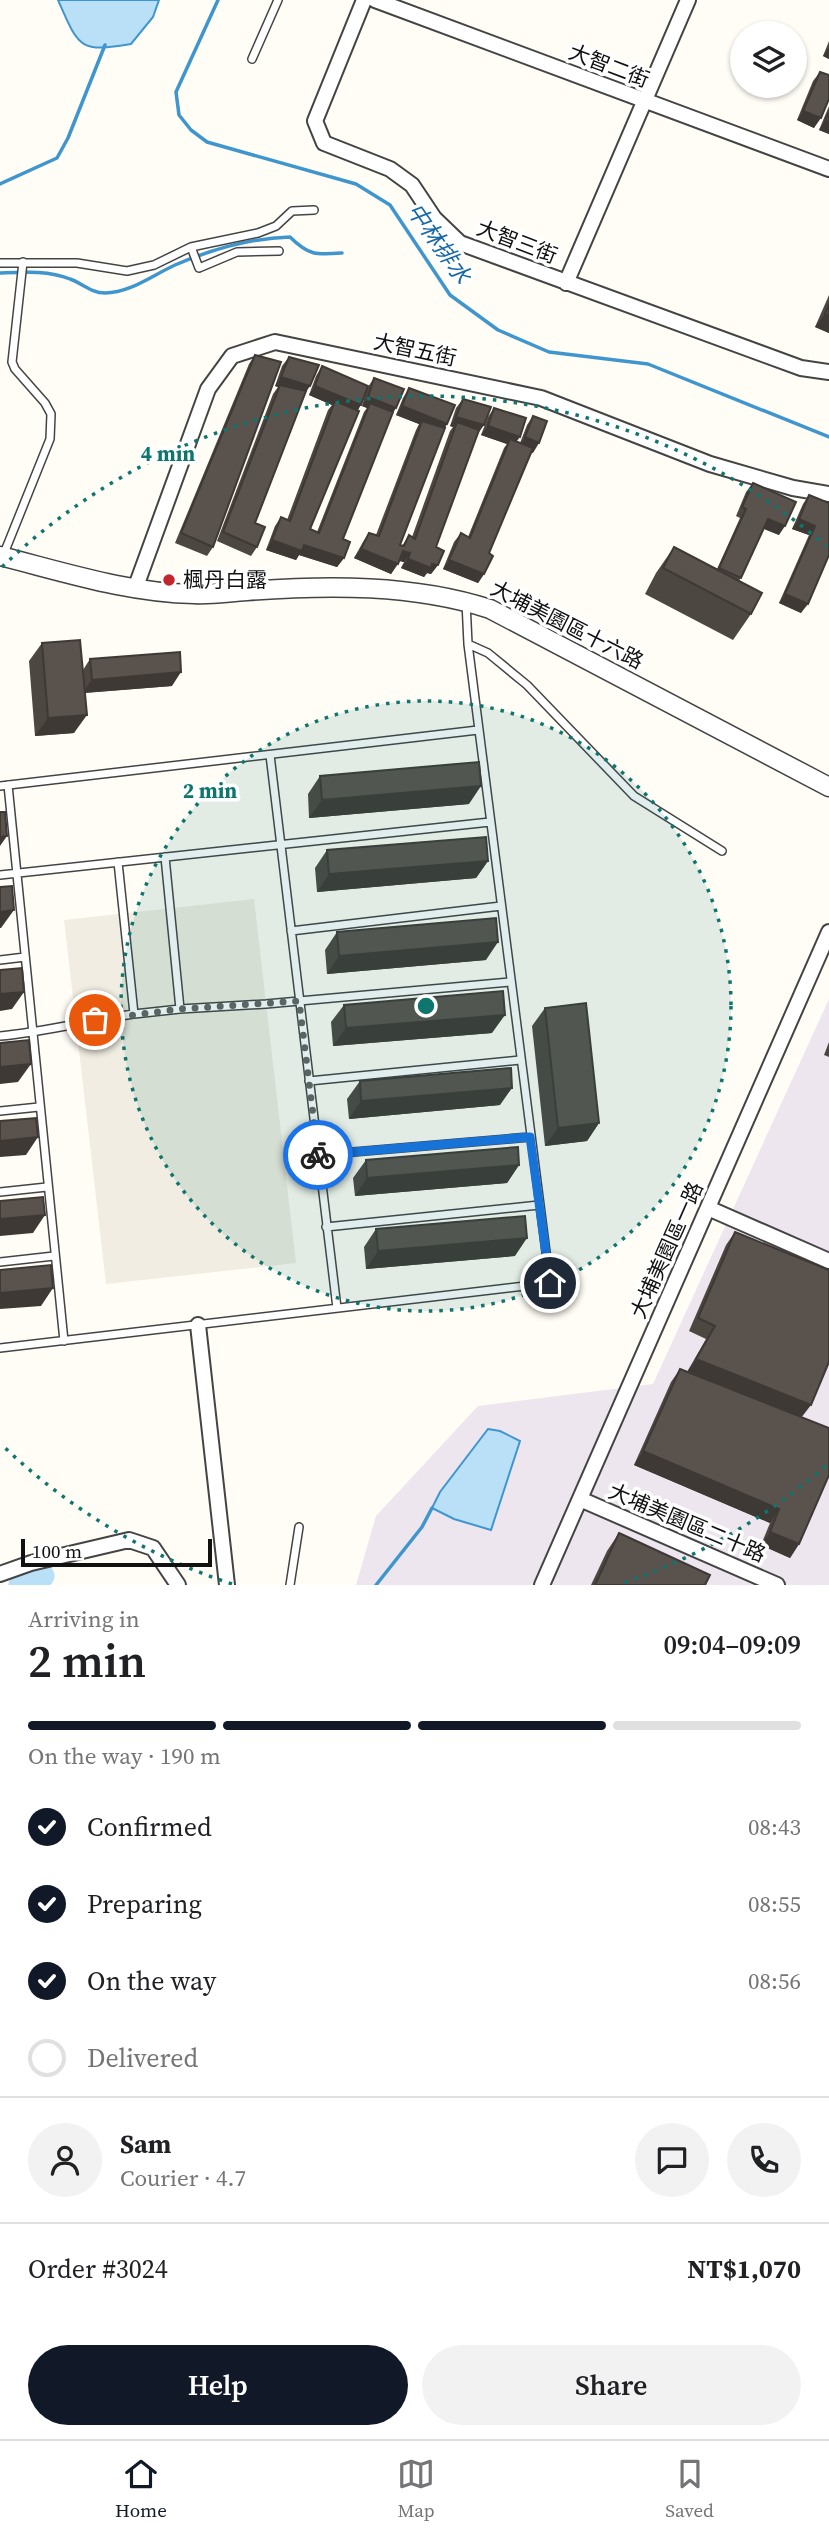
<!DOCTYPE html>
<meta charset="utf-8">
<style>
body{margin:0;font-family:"Source Serif 4","Noto Sans TC",serif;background:#f2f2f2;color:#202124;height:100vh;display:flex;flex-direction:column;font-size:26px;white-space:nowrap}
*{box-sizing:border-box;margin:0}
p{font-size:23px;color:#757577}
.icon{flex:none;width:38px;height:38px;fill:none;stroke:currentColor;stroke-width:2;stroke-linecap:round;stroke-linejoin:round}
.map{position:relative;height:1585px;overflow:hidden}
.drawer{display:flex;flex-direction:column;background:#fff;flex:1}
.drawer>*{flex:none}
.buttons{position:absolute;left:730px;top:21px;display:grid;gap:14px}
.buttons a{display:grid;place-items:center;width:77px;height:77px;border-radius:50%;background:#fff;box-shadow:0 2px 5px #0004;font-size:35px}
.scale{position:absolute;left:21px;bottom:18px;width:191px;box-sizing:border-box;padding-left:7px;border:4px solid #111;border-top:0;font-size:19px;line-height:24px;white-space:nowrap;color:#111;-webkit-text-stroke:5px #fff;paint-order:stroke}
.pin{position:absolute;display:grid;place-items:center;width:60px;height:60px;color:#fff;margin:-30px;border:4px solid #fff;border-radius:50%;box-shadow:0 2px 7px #0007}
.courier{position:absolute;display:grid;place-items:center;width:70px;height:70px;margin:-35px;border:5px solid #1a73e8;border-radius:50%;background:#fff;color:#222;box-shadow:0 2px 9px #0007}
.head em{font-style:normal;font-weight:600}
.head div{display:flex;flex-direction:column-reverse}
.head{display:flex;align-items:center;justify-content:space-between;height:119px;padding:0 28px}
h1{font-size:46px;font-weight:600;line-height:52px}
.bar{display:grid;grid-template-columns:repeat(4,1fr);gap:10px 7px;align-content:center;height:84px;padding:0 28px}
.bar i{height:9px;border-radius:5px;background:#e0e0e0}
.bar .current{background:#111827}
.bar p{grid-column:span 4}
.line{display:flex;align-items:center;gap:18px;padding:0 28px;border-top:2px solid #e0e0e0}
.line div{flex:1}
.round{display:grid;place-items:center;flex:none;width:74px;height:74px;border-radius:37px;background:#f2f2f2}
ol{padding:0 28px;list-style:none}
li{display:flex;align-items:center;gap:21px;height:77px}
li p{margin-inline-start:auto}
li .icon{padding:7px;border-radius:50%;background:#111827;color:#fff;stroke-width:4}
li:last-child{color:#757577}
li i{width:38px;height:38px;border:4px solid #e0e0e0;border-radius:50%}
.button{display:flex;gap:14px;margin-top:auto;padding:14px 28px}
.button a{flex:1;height:80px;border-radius:42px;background:#111827;color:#fff;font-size:28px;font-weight:600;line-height:80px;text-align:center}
.button a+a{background:#f2f2f2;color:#202124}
.menu{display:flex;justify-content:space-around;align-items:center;height:98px;border-top:2px solid #e0e0e0;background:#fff;font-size:19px;color:#757577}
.menu a{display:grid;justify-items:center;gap:4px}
.menu .current{color:#111827}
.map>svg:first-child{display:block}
</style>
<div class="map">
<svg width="829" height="1585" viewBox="0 0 829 1585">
<rect width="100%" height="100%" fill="#fffdf5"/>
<path fill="#eee6ef" d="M829 999V1585H356L376 1516 478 1406 653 1384Z"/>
<path fill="#f1ede2" d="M254 899 296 1263 106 1284 64 920Z"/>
<path fill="#b9e0f7" stroke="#3f96cf" stroke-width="2" d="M58 0H159L153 17 131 44C78 53 79 47 58 0Z
M488 1429 500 1431 520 1441 491 1530 454 1519 432 1508 440 1492Z"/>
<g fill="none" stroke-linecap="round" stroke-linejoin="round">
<path stroke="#3f96cf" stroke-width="3.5" d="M218 0 176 92 179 115 191 130 207 142 356 184 390 205 450 295 498 330 549 352 648 364 829 437
M0 184 57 158 68 138 105 45
M0 273C23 272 48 270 70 279 82 283 91 293 105 293 130 293 153 275 175 265 210 250 252 238 290 237 309 256 317 255 342 253
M376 1585 422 1527 432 1508"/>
<path stroke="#b9e0f7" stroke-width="23" d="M20 1585 43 1576"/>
<defs>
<path id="service" d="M252 59 278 0
M191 247 199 268 237 252 279 251
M0 263H77L127 271 154 265 191 247 258 233 276 226 292 211 314 210
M3 556 50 439 51 414 45 403 15 369 12 362 23 262
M466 602 468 644 488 653 527 685 634 796 722 851
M270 755 337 1308
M8 785 64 1341
M0 786 478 730
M118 862 134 1014 180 1009 165 857
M0 875 490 822
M291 931 501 906
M0 960 25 957
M180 1009 266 1004 510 982
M0 1036C45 1032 89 1020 134 1014
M309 1081 520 1060
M0 1111 39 1107
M318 1155 530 1137
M0 1192 47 1187
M326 1227 539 1205
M0 1262 54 1256
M0 1348 550 1283 468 644
M290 1585 299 1527"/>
<path id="minor" d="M364 0 315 121 324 143 390 169 412 185 434 218 460 243 801 368 829 372
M375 0 829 169
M566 283 688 0
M135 589 208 389 232 356 275 342 541 398 710 464 793 488 829 494
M708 1208 829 1261
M198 1325 227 1585
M580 1499 777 1585
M0 1574 31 1563 129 1540 153 1548 178 1585
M542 1585 829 932"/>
<path id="tertiary" d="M0 556C64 572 128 593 194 594 212 595 229 592 247 591 327 585 413 584 490 609L829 787"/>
</defs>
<use href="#service" stroke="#444" stroke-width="10"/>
<use href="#minor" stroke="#444" stroke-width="18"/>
<use href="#tertiary" stroke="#444" stroke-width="21"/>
<use href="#service" stroke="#fff" stroke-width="7"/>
<use href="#minor" stroke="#fff" stroke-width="14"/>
<use href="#tertiary" stroke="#fff" stroke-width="18"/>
</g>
<path fill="#4d4742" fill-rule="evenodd" d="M829 41V59L823 56Z
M820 72 814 128 797 120 813 81Z
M829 106V134L819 130Z
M829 295V333L815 327Z
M255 355 213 547 207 556 175 543 249 364Z
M289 357 304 395 255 523 257 547 251 556 217 541 273 394 278 387 275 386 282 366Z
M322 366 368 387 374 378 396 408 392 414 343 539 344 558 337 567 299 555 296 560 266 550 275 526 281 517 287 520 328 410 332 405 309 395 316 376ZM367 388 362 406 367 408 364 412 317 532 310 529Z
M409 388 447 424 445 428 400 545 402 546 409 535 412 537 450 431 453 427 450 426 456 408 463 399 477 434 436 547 438 565 431 574 427 573 424 577 401 568 404 562 399 561 391 574 354 558 363 542 369 533 376 535 416 430 419 424 396 415 403 398Z
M494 408 516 441 520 443 527 425 533 416V453L531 452 489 553 484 574 478 583 443 569 454 542 461 533 468 537 504 448 507 444 481 435 488 417Z
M753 483 779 535 764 529 739 581 751 614 733 640 645 594 656 573 674 547 717 569 740 518 736 516 746 492Z
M809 495 829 503 801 613 779 603 809 535 792 529 803 504Z
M42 643 83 670 90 659 172 686 85 693 74 733 35 736 29 661Z
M320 776 469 804 309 818 308 794Z
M327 850 488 861 476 878 317 892 315 868Z
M337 932 486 960 327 974 325 950Z
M344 1005 492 1033 333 1046 331 1022Z
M545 1008 599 1123 587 1141 545 1146 532 1026Z
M829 1042V1057L824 1055Z
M360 1081 500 1105 349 1119 347 1099Z
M366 1160 519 1165 507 1183 355 1196 353 1178Z
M376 1229 515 1256 366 1269 364 1247Z
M735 1232 802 1417 799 1544 790 1558 761 1545 770 1523 634 1465 671 1382 680 1369 687 1372 706 1339 689 1331 726 1245Z
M619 1533 705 1585H591L607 1551Z"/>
<path fill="#3f3936" d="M829 47V59L823 56Z
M803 111 821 118 814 128 797 120Z
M825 121 829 122V134L819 130Z
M825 314 829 315V333L815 327Z
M281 377 310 386 304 395 280 385 278 387 275 386Z
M315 386 361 405 355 414 335 401 332 405 309 395Z
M368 397 396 408 390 417 370 403 367 408 362 406Z
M402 406 447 424 441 433 422 421 419 424 396 415Z
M456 417 484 425 477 435 457 422 453 427 450 426Z
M488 426 520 437 513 446 510 439 507 444 481 435Z
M525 437 539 443 533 453 519 447Z
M768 519 785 526 779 535 762 528Z
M799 519 815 526 809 535 792 529Z
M272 540 304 545 344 558 337 567 299 555 296 560 266 550Z
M361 549 398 564 391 574 354 558Z
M403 551 410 553 404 562 396 560Z
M408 559 432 564 438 565 431 574 427 573 424 577 401 568Z
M449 560 484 574 478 583 443 569Z
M785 594 808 604 801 613 779 603Z
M181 672 172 686 82 693 92 680Z
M87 715 74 733 35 736 48 718Z
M481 786 469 804 309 818 322 800Z
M7 836 0 846V837Z
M488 861 476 878 317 892 329 874Z
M14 910 1 928H0V912Z
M498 942 486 960 327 974 339 956Z
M24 992 12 1009 0 1011V994Z
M505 1015 492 1033 333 1046 346 1028Z
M31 1064 18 1082 0 1084V1067Z
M512 1088 500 1105 349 1119 361 1101Z
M599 1123 587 1141 545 1146 558 1128Z
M38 1137 26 1155 0 1157V1141Z
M519 1165 507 1183 355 1196 367 1178Z
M45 1215 33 1233 0 1236V1219Z
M527 1238 515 1256 366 1269 378 1251Z
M53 1288 41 1306 0 1309V1293Z
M696 1359 811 1405 801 1418 687 1372Z
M643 1451 779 1509 770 1523 634 1465Z
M770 1532 799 1544 790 1558 761 1545Z"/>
<path fill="#5a524d" stroke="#3f3936" stroke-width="2" d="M820 72 829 75V99L821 118 803 111Z
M829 112V122L825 121Z
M829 304V315L825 314Z
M255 355 281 362 213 547 181 533Z
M289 357 319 365 310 386 281 377Z
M322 366 368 386 361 405 315 386Z
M374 378 404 389 396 408 368 397Z
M280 385 306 391 255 523 265 527 257 547 223 532Z
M409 388 455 405 447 424 402 406Z
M463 399 491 407 484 425 456 417Z
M335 401 359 411 310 529 319 533 370 403 393 412 343 539 350 542 344 558 304 545 302 551 272 540 281 517 290 521Z
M494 408 526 418 520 437 488 426Z
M533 416 547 421 539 443 525 437Z
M422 421 445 428 400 545 404 546 409 535 415 539 457 422 479 430 436 547 444 551 438 565 432 564 431 568 408 559 410 553 403 551 398 564 361 549 369 533 379 536Z
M510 439 533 448 489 553 493 556 484 574 449 560 461 533 470 538Z
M753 483 796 502 785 526 768 519 741 578 719 568 746 509 742 507Z
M809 495 829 503V555L808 604 785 594 815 526 799 519Z
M674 547 762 593 751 614 663 568Z
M80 640 87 715 48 718 42 643Z
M180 652 181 672 92 680 90 659Z
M479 762 481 786 322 800 320 776Z
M0 812H5L7 836 0 837Z
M486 837 488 861 329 874 327 850Z
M12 886 14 910 0 912V887Z
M496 918 498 942 339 956 337 932Z
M22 968 24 992 0 994V970Z
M503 991 505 1015 346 1028 344 1005Z
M586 1003 599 1123 558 1128 545 1008Z
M29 1040 31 1064 0 1067V1043Z
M511 1068 512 1088 361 1101 360 1081Z
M36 1118 38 1137 0 1141V1121Z
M518 1147 519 1165 367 1178 366 1160Z
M43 1197 45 1215 0 1219V1201Z
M525 1216 527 1238 378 1251 376 1229Z
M735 1232 829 1270V1362L811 1405 696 1359 715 1326 698 1318Z
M51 1265 53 1288 0 1293V1270Z
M680 1369 829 1428V1475L799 1544 770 1532 779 1509 643 1451Z
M619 1533 710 1575 705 1585H595Z"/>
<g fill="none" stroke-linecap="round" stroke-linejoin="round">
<path stroke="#646461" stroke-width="7" stroke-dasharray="0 12.6" d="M95 1020 180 1009 299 1001 318 1155"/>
<path stroke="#1a73e8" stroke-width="9" d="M318 1155 530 1137 550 1283"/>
</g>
<circle cx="426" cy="1006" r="305" fill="#0f766e" fill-opacity=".12"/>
<g fill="none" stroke="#0f766e" stroke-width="3.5" stroke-dasharray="3.5 7">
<circle cx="426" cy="1006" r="305"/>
<path d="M826 1466A610 610 0 0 1 620 1584M232 1584A610 610 0 0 1 2 1445M2 567A610 610 0 0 1 826 546"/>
</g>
<circle fill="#c4262e" stroke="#fff" stroke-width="2.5" cx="169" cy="580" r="7"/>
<g text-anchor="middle" stroke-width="7" stroke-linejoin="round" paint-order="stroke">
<g font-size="21" fill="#111" stroke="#fff">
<text transform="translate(609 66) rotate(21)" y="7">大智二街</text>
<text transform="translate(517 242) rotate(21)" y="7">大智三街</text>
<text transform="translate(415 350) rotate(12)" y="7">大智五街</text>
<text transform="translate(567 625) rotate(27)" y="7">大埔美園區十六路</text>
<text transform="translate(667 1250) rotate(-66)" y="7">大埔美園區一路</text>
<text transform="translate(687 1523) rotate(23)" y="7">大埔美園區二十路</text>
</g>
<g font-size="21" fill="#111" stroke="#fff" text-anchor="start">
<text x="183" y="587">楓丹白露</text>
</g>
<g font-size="23" font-style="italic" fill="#1768a6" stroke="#fff">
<text transform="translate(439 243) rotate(55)" y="8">中林排水</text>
</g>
</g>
<circle cx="426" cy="1006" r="10" fill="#0f766e" stroke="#fff" stroke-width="3.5"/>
<g font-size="21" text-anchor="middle" font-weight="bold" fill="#0f766e" stroke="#fff" stroke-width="7" stroke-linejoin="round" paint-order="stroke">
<text x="168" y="461">4 min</text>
<text x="210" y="798">2 min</text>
</g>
</svg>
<div class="buttons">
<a><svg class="icon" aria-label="layers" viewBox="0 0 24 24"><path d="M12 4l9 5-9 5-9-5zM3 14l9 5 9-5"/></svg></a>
</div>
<div class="scale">100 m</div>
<div class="pin" style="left:95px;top:1020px;background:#ea580c"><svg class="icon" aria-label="bag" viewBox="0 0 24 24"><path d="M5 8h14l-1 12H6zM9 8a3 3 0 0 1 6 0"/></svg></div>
<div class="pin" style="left:550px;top:1283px;background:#1f2937"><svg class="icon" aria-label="home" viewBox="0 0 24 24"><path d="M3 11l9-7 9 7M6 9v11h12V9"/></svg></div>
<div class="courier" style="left:318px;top:1155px"><svg class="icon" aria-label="bike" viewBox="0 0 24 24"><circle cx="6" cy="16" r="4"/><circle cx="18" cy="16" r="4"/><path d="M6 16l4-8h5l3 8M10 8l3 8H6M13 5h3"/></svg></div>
</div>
<section class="drawer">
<div class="head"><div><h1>2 min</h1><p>Arriving in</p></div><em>09:04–09:09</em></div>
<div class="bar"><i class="current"></i><i class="current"></i><i class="current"></i><i></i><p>On the way · 190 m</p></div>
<ol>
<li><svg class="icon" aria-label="check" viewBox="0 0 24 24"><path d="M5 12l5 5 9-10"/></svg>Confirmed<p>08:43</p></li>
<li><svg class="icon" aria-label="check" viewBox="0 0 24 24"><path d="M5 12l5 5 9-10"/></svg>Preparing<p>08:55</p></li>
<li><svg class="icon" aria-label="check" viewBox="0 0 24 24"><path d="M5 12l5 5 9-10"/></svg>On the way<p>08:56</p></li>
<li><i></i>Delivered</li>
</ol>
<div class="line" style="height:126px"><a class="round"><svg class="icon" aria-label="person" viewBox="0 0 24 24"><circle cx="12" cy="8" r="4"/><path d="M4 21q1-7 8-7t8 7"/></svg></a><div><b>Sam</b><p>Courier · 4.7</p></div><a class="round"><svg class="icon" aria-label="chat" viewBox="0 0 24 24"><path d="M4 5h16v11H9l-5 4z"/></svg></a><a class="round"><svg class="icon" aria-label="phone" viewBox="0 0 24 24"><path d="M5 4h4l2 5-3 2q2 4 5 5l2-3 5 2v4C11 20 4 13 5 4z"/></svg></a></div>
<div class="line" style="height:91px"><div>Order #3024</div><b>NT$1,070</b></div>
<div class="button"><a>Help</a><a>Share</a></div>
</section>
<nav class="menu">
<a class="current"><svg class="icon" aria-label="home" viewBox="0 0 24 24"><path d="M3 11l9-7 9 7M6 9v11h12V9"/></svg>Home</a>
<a><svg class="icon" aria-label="map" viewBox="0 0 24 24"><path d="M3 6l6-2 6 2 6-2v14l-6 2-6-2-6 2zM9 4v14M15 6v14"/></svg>Map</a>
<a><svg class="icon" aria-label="saved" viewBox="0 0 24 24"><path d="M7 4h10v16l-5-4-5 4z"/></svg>Saved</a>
</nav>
